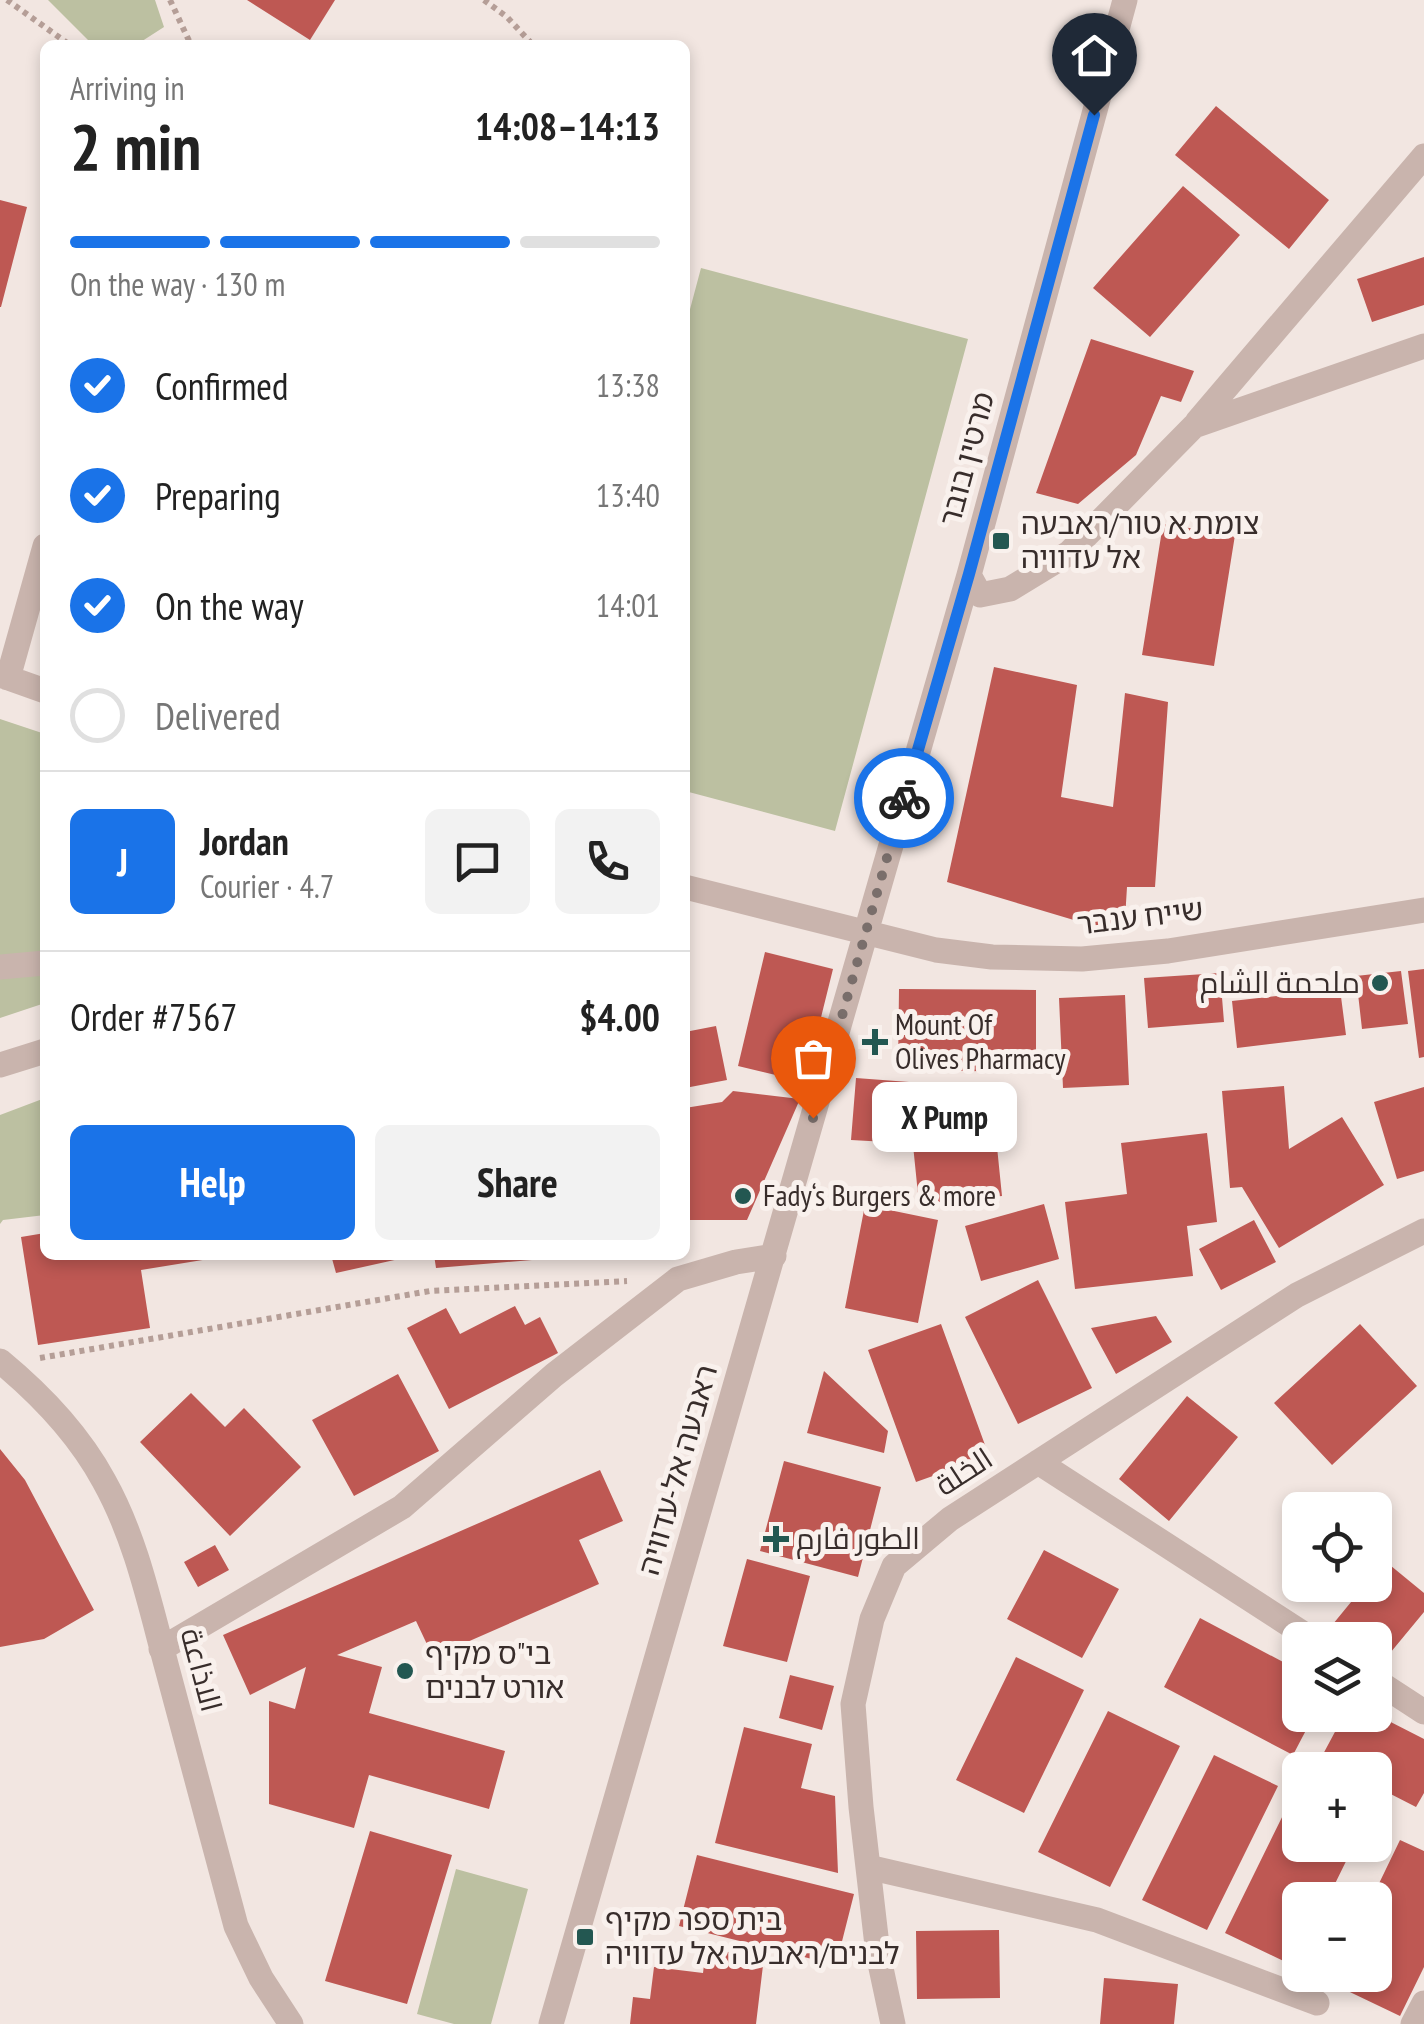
<!DOCTYPE html>
<meta charset="utf-8">
<style>
body{margin:0;font-family:"PT Sans Narrow",Cairo,"Noto Sans Hebrew",sans-serif;background:#f2f2f2;color:#222;height:100vh;display:flex;flex-direction:column;font-size:38px;white-space:nowrap}
*{box-sizing:border-box;margin:0}
p{font-size:32px;color:#767676}
.icon{flex:none;width:55px;height:55px;fill:none;stroke:currentColor;stroke-width:2;stroke-linecap:round;stroke-linejoin:round}
.map{position:relative;flex:1;overflow:hidden}
.sheet{position:absolute;left:40px;top:40px;width:650px;height:1220px;display:flex;flex-direction:column;background:#fff;border-radius:15px;box-shadow:0 5px 15px #0003}
.sheet>*{flex:none}
.fabs{position:absolute;left:1282px;top:1492px;display:grid;gap:20px}
.fabs a{display:grid;place-items:center;width:110px;height:110px;border-radius:15px;background:#fff;box-shadow:0 5px 15px #0003;font-size:50px}
.pin{position:absolute;display:grid;place-items:center;width:85px;height:85px;color:#fff;margin:-102px -42px;border-radius:50% 50% 50% 0;rotate:-45deg;box-shadow:0 0 10px #0007}
.pin .icon{rotate:45deg}
.courier{position:absolute;display:grid;place-items:center;width:100px;height:100px;margin:-50px;border:8px solid #1a73e8;border-radius:50%;background:#fff;color:#222;box-shadow:0 2px 12px #0007}
.bubble{position:absolute;height:70px;border-radius:15px;background:#fff;box-shadow:0 5px 15px #0003;font-size:32px;font-weight:800;line-height:70px;text-align:center}
.summary em{font-style:normal;font-weight:800}
.summary div{display:flex;flex-direction:column-reverse}
.summary{display:flex;align-items:center;justify-content:space-between;height:170px;padding:0 30px}
h1{font-size:65px;font-weight:800;line-height:75px}
.bar{display:grid;grid-template-columns:repeat(4,1fr);gap:15px 10px;align-content:center;height:120px;padding:0 30px}
.bar i{height:12px;border-radius:8px;background:#e0e0e0}
.bar .current{background:#1a73e8}
.bar p{grid-column:span 4}
.line{display:flex;align-items:center;gap:25px;padding:0 30px;border-top:2px solid #e0e0e0}
.line div{flex:1}
.round{display:grid;place-items:center;flex:none;width:105px;height:105px;border-radius:15px;background:#f2f2f2}
ol{padding:0 30px;list-style:none}
li{display:flex;align-items:center;gap:30px;height:110px}
li p{margin-inline-start:auto}
li .icon{padding:10px;border-radius:50%;background:#1a73e8;color:#fff;stroke-width:4}
li:last-child{color:#767676}
li i{width:55px;height:55px;border:5px solid #e0e0e0;border-radius:50%}
.button{display:flex;gap:20px;margin-top:auto;padding:20px 30px}
.button a{flex:1;height:115px;border-radius:15px;background:#1a73e8;color:#fff;font-size:40px;font-weight:800;line-height:115px;text-align:center}
.button a+a{background:#f2f2f2;color:#222}
.map>svg:first-child{display:block}
</style>
<div class="map">
<svg width="1424" height="2024" viewBox="0 0 1424 2024">
<rect width="100%" height="100%" fill="#f2e6e1"/>
<path fill="#bcc0a1" d="M48 0H155L164 27 136 45H93Z
M701 268 968 339 835 831 685 791V328Z
M0 719 45 734V1003L0 1018Z
M45 1098V1215L3 1220 0 1224V1115Z
M456 1869 528 1889 491 2024H454L417 2014Z"/>
<path fill="#be5853" d="M247 0H335L310 40Z
M1216 106 1329 200 1289 249 1175 155Z
M1183 186 1240 235 1150 337 1093 288Z
M0 200 27 207 1 307H0Z
M1424 257V305L1372 322 1357 279Z
M1091 339 1194 371 1181 402 1161 396 1136 455 1078 504 1036 493Z
M1163 524 1235 535 1214 666 1142 655Z
M994 667 1077 685 1061 797 1113 807 1125 693 1168 702 1155 887H1127L1124 935 947 882Z
M765 952 833 969 805 1082 738 1066Z
M1424 969V1057L1419 1058 1408 971Z
M1401 971 1408 1024 1362 1029 1356 976Z
M1220 973 1224 1022 1148 1028 1144 978Z
M899 989 1036 990V1072L898 1070Z
M1340 989 1346 1035 1237 1048 1232 1001Z
M1125 995 1129 1085 1063 1088 1059 998Z
M716 1026 727 1080 685 1088V1032Z
M856 1078 909 1082 905 1143 851 1140Z
M1284 1086 1289 1149 1342 1117 1384 1185 1279 1248 1242 1187 1230 1188 1222 1091Z
M1424 1087V1171L1397 1179 1374 1102Z
M733 1091 800 1099 747 1220H685V1108L722 1102Z
M1207 1133 1217 1222 1187 1226 1193 1276 1075 1289 1065 1202 1127 1194 1121 1143Z
M996 1137 1002 1196 919 1204 913 1145Z
M1044 1204 1059 1259 981 1281 965 1226Z
M865 1205 938 1220 918 1323 845 1308Z
M1254 1220 1276 1262 1221 1290 1199 1249Z
M45 1233V1255H221V1257L141 1270 150 1328 38 1345 21 1237Z
M331 1255H408V1257L336 1273Z
M434 1255H555L556 1258 436 1268Z
M1038 1280 1092 1388 1018 1424 965 1317Z
M515 1306 525 1325 540 1317 558 1353 449 1409 407 1328 446 1308 460 1334Z
M1156 1316 1172 1342 1116 1374 1091 1328Z
M941 1324 989 1456 916 1482 868 1350Z
M1360 1324 1417 1386 1332 1465 1274 1403Z
M824 1371 888 1431 884 1453 807 1433Z
M398 1374 439 1451 354 1496 312 1420Z
M191 1393 225 1427 244 1408 301 1467 230 1536 140 1442Z
M1187 1396 1238 1437 1169 1521 1119 1479Z
M0 1449 25 1480 94 1610 44 1639 0 1647Z
M784 1461 881 1487 858 1577 760 1551Z
M600 1470 623 1521 579 1540 599 1584 433 1657 416 1621 337 1655 382 1667 369 1713 505 1751 489 1809 369 1775 354 1828 269 1804V1701L295 1709 306 1667 250 1695 223 1635Z
M215 1545 229 1570 198 1587 184 1562Z
M1044 1550 1119 1589 1082 1658 1007 1619Z
M747 1559 810 1576 787 1662 723 1646Z
M1385 1561 1424 1593V1612L1381 1664 1375 1659V1640H1352L1333 1624 1365 1585H1375V1573Z
M1200 1618 1300 1671V1715H1314L1293 1755 1164 1687Z
M1016 1657 1084 1690 1024 1813 956 1780Z
M790 1675 834 1686 822 1730 779 1718Z
M1108 1711 1180 1746 1110 1887 1038 1852Z
M1375 1714 1424 1739V1793L1416 1807 1375 1786V1770H1345L1321 1758 1344 1715Z
M744 1727 812 1744 801 1788 835 1796 838 1873 715 1843Z
M1214 1755 1278 1786 1207 1930 1142 1900Z
M1289 1803 1300 1808V1845H1354L1327 1900H1300V1955L1294 1966 1225 1933Z
M370 1831 452 1855 407 2004 325 1981Z
M1400 1840 1424 1851V1967L1400 2016 1331 1983 1334 1975H1375V1900H1371Z
M697 1855 854 1894 836 1965 679 1926Z
M999 1930 1000 1998 917 1999 916 1931Z
M706 1949 764 1957 756 2024H630L633 1997 650 1999 654 1967 703 1973Z
M1104 1978 1178 1984 1174 2024H1100Z"/>
<g fill="none" stroke-linecap="round" stroke-linejoin="round">
<path stroke="#b59e97" stroke-width="6" stroke-dasharray="5 5" stroke-linecap="butt" d="M7 0 70 45
M170 0 191 45
M484 0 507 17 533 45
M40 1358 430 1291 627 1281"/>
<path stroke="#c9b4ad" stroke-width="25" d="M1197 422 1424 156
M969 575 980 595 1010 589 1069 553 1194 426 1424 346
M0 675 45 691
M8 678 45 546
M685 887 936 950 992 957 1082 959 1168 951 1424 910
M0 967 45 963
M0 1065 45 1051
M0 1361C40 1394 79 1435 104 1481 136 1538 150 1605 167 1668 190 1754 213 1840 236 1926L261 1978 291 2024
M1038 1462 1313 1640
M161 1649 402 1507 554 1375 678 1279 736 1262 774 1256
M1375 1680 1424 1712
M868 1867 1097 1920 1317 2003
M551 2024 969 575 1125 0
M893 2024 878 1954 861 1807 853 1704 872 1619 894 1566 950 1519 1297 1295 1424 1231
M1413 2024 1424 2003"/>
</g>
<g fill="none" stroke-linecap="round" stroke-linejoin="round">
<path stroke="#796e6b" stroke-width="10" stroke-dasharray="0 18" d="M813 1118 904 798"/>
<path stroke="#1a73e8" stroke-width="12" d="M904 798 969 574 1094 115"/>
</g>
<g fill="#235751" stroke="#f9f1ed" stroke-width="4">
<rect x="991" y="531" width="20" height="20" rx="5"/>
<circle cx="1380" cy="983" r="10"/>
<path d="M870 1027h10v10h10v10h-10v10h-10v-10h-10v-10h10z"/>
<circle cx="743" cy="1196" r="10"/>
<path d="M771 1524h10v10h10v10h-10v10h-10v-10h-10v-10h10z"/>
<circle cx="405" cy="1671" r="10"/>
<rect x="575" y="1927" width="20" height="20" rx="5"/>
</g>
<g text-anchor="middle" stroke-width="10" stroke-linejoin="round" paint-order="stroke">
<g font-size="30" fill="#382d2b" stroke="#f9f1ed">
<text transform="translate(967 459) rotate(-75)" y="10">מרטין בובר</text>
<text transform="translate(1140 917) rotate(-7)" y="10">שייח ענבר</text>
<text transform="translate(678 1470) rotate(-74)" y="10">ראבעה אל-עדוויה</text>
<text transform="translate(964 1472) rotate(-33)" y="10">الخلة</text>
<text transform="translate(201 1670) rotate(75)" y="10">الاذاعة</text>
</g>
<g font-size="30" fill="#382d2b" stroke="#f9f1ed" text-anchor="start">
<text x="1021" y="534">צומת א טור/ראבעה<tspan x="1021" dy="34">אל עדוויה</tspan></text>
<text x="1360" y="993" text-anchor="end">ملحمة الشام</text>
<text x="895" y="1035">Mount Of<tspan x="895" dy="34">Olives Pharmacy</tspan></text>
<text x="763" y="1206">Fady‘s Burgers &amp; more</text>
<text x="796" y="1549">الطور فارم</text>
<text x="425" y="1664">בי"ס מקיף<tspan x="425" dy="34">אורט לבנים</tspan></text>
<text x="605" y="1930">בית ספר מקיף<tspan x="605" dy="34">לבנים/ראבעה אל עדוויה</tspan></text>
</g>
</g>
</svg>
<div class="fabs">
<a><svg class="icon" aria-label="locate" viewBox="0 0 24 24"><circle cx="12" cy="12" r="6"/><path d="M12 2v4M12 18v4M2 12h4M18 12h4"/></svg></a>
<a><svg class="icon" aria-label="layers" viewBox="0 0 24 24"><path d="M12 4l9 5-9 5-9-5zM3 14l9 5 9-5"/></svg></a>
<a>+</a>
<a>−</a>
</div>
<div class="pin" style="left:813px;top:1118px;background:#ea580c"><svg class="icon" aria-label="bag" viewBox="0 0 24 24"><path d="M5 8h14l-1 12H6zM9 8a3 3 0 0 1 6 0"/></svg></div>
<div class="pin" style="left:1094px;top:115px;background:#1f2937"><svg class="icon" aria-label="home" viewBox="0 0 24 24"><path d="M3 11l9-7 9 7M6 9v11h12V9"/></svg></div>
<div class="courier" style="left:904px;top:798px"><svg class="icon" aria-label="bike" viewBox="0 0 24 24"><circle cx="6" cy="16" r="4"/><circle cx="18" cy="16" r="4"/><path d="M6 16l4-8h5l3 8M10 8l3 8H6M13 5h3"/></svg></div>
<div class="bubble" style="left:872px;top:1082px;width:145px">X Pump</div>
<section class="sheet">
<div class="summary"><div><h1>2 min</h1><p>Arriving in</p></div><em>14:08–14:13</em></div>
<div class="bar"><i class="current"></i><i class="current"></i><i class="current"></i><i></i><p>On the way · 130 m</p></div>
<ol>
<li><svg class="icon" aria-label="check" viewBox="0 0 24 24"><path d="M5 12l5 5 9-10"/></svg>Confirmed<p>13:38</p></li>
<li><svg class="icon" aria-label="check" viewBox="0 0 24 24"><path d="M5 12l5 5 9-10"/></svg>Preparing<p>13:40</p></li>
<li><svg class="icon" aria-label="check" viewBox="0 0 24 24"><path d="M5 12l5 5 9-10"/></svg>On the way<p>14:01</p></li>
<li><i></i>Delivered</li>
</ol>
<div class="line" style="height:180px"><b class="round" style="background:#1a73e8;color:#fff">J</b><div><b>Jordan</b><p>Courier · 4.7</p></div><a class="round"><svg class="icon" aria-label="chat" viewBox="0 0 24 24"><path d="M4 5h16v11H9l-5 4z"/></svg></a><a class="round"><svg class="icon" aria-label="phone" viewBox="0 0 24 24"><path d="M5 4h4l2 5-3 2q2 4 5 5l2-3 5 2v4C11 20 4 13 5 4z"/></svg></a></div>
<div class="line" style="height:130px"><div>Order #7567</div><b>$4.00</b></div>
<div class="button"><a>Help</a><a>Share</a></div>
</section>
</div>
